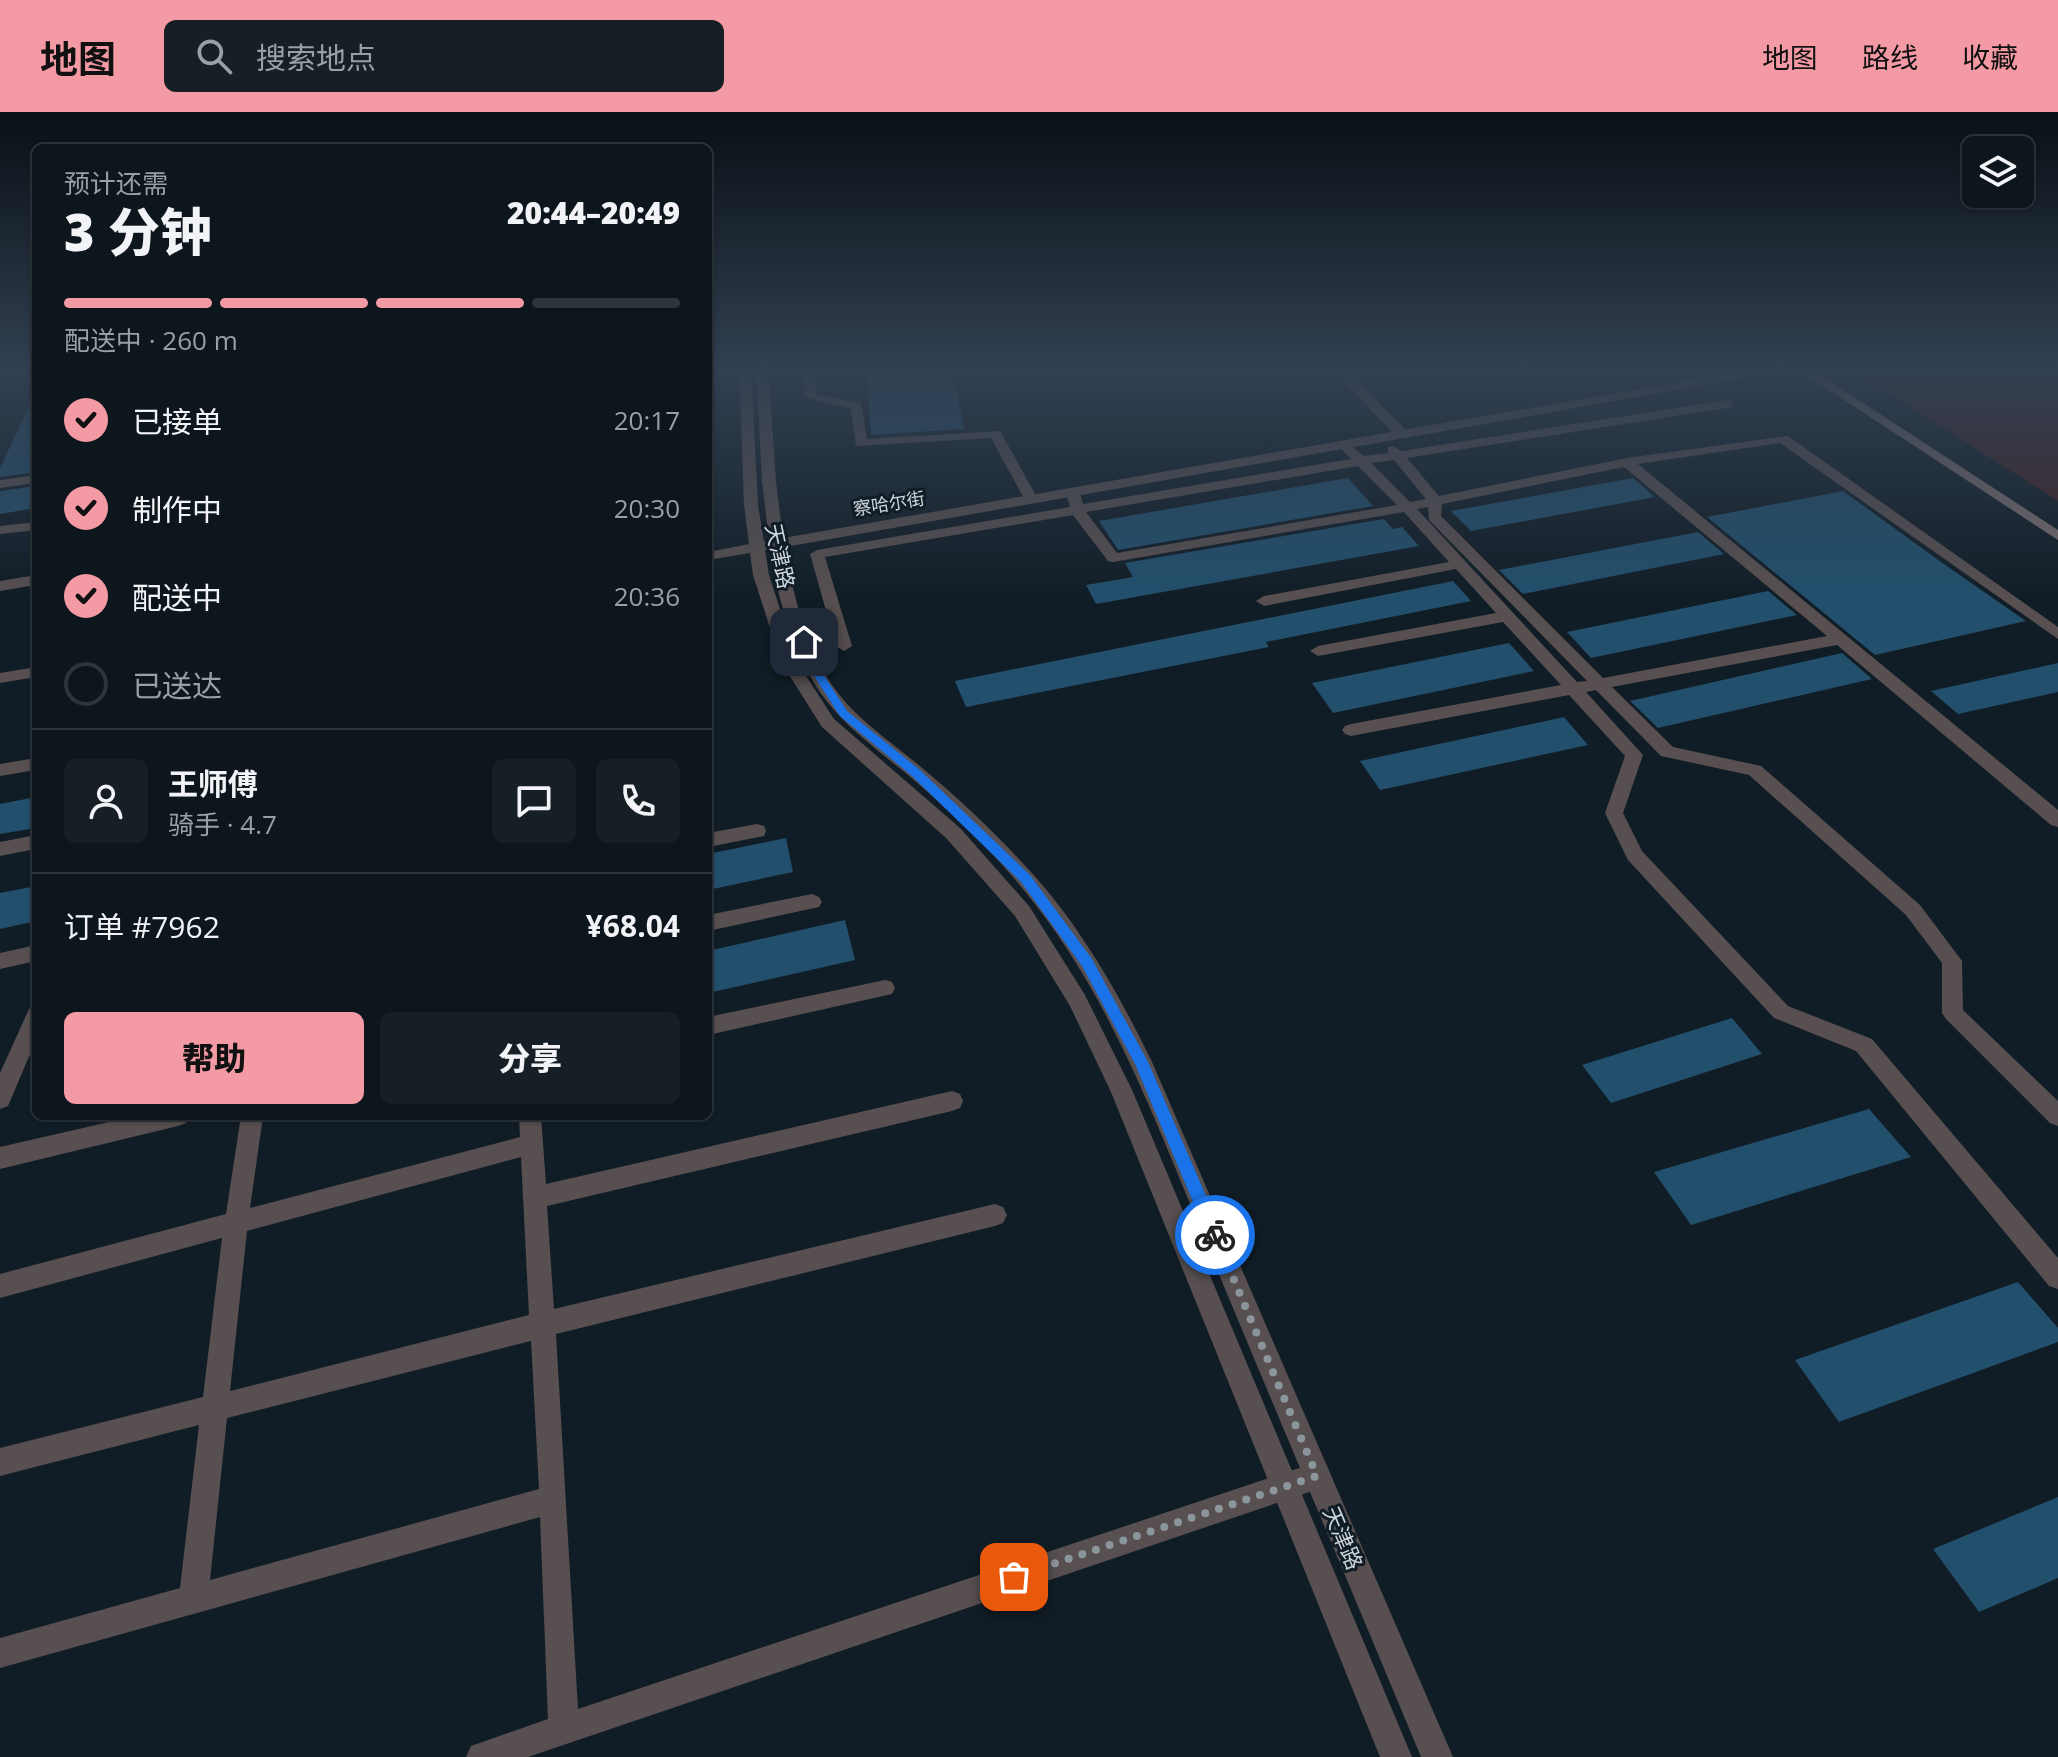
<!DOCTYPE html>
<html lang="zh">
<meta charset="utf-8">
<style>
body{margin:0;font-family:"Open Sans","Noto Sans SC",sans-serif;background:#161f25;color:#f1f3f6;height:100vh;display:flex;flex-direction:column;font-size:30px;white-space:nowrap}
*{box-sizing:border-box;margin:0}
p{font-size:26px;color:#9a9fa3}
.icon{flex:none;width:44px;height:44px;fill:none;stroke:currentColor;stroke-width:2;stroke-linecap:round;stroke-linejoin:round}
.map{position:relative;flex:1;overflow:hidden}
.drawer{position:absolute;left:32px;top:32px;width:680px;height:976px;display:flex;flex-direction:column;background:#0d161c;border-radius:12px;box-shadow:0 2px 6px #0004,0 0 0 2px #2d353b}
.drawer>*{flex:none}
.controls{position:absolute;left:1962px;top:24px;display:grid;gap:16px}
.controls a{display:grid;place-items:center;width:72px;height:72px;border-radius:12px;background:#0d161c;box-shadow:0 2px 6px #0004,0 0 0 2px #2d353b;font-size:40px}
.pin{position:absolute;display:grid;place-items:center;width:68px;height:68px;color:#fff;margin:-34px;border-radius:16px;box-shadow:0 4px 12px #0006}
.courier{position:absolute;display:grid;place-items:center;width:80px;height:80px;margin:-40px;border:6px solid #1a73e8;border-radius:50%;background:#fff;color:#222;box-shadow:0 2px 10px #0007}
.overview em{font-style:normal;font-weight:800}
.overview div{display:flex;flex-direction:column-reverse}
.overview{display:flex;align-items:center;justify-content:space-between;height:136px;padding:0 32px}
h1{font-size:52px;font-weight:800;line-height:60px}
.bar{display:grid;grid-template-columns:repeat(4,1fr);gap:12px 8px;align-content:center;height:96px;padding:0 32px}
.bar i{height:10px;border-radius:6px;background:#2d353b}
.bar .selected{background:#f49aa4}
.bar p{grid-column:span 4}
.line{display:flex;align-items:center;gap:20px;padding:0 32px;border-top:2px solid #2d353b}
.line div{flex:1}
.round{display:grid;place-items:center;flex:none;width:84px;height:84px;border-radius:12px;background:#161f25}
ol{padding:0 32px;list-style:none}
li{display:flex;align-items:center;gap:24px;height:88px}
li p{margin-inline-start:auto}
li .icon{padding:8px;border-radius:50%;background:#f49aa4;color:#111;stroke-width:4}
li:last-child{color:#9a9fa3}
li i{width:44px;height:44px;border:4px solid #2d353b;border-radius:50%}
.primary-button{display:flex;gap:16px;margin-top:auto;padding:16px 32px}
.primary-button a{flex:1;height:92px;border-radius:12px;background:#f49aa4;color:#111;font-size:32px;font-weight:800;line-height:92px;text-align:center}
.primary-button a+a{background:#161f25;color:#f1f3f6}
header{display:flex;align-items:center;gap:48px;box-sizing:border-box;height:112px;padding:0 40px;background:#f49aa4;color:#111}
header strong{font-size:38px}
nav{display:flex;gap:44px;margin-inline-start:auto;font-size:28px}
.search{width:560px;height:72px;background:#161f25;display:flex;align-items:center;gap:20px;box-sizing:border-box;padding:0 28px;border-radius:12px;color:#9a9fa3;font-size:30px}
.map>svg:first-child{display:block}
</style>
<header>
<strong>地图</strong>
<div class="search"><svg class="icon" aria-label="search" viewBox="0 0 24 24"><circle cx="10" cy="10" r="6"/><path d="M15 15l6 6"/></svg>搜索地点</div>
<nav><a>地图</a><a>路线</a><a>收藏</a></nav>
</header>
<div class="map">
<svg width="2058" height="1645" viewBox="0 0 2058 1645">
<rect width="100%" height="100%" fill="#111d26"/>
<path fill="#402225" d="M1848 255H2058V389Z"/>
<path fill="#224f6c" d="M952 255 964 317 871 323 867 260Z
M36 279V360L0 365V356Z
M1348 366 1373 394 1118 438 1099 409Z
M1633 366 1655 385 1471 419 1451 399Z
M36 374V396L0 402V379Z
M1843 379 1941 450 2026 509 1875 543 1707 405Z
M1384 407 1393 417 1402 415 1419 434 1096 492 1086 473 1133 465 1125 451Z
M1698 420 1724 442 1523 482 1499 458Z
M1453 469 1471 489 1266 530 1269 535 966 595 955 569Z
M1768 479 1797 503 1591 546 1567 520Z
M1509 531 1534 559 1333 601 1312 571Z
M1842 541 1872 567 1658 616 1630 589Z
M2058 551V580L1958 602 1931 579Z
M1564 605 1588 633 1380 678 1360 649Z
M36 685V716L0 722V692Z
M786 726 793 760 708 778V742Z
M36 774V809L0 817V781Z
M845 808 855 848 708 881V839Z
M1732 906 1762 942 1611 991 1582 953Z
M1869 997 1911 1045 1691 1113 1654 1060Z
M2018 1170 2058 1216V1230L1839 1310 1795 1248Z
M2058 1385V1466L1979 1500 1933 1437Z"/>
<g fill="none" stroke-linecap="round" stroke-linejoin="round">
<path stroke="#4b565e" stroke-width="3" stroke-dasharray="1 4" stroke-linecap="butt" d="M2031 255 2058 264"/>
<path fill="#574f50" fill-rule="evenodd" d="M805 255H817L816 282 861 291 867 327 1000 319 1039 389 1027 392 991 326 856 334 851 297 804 285Z
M1330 255H1343L1408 320V326H1398Z
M1728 288 1732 289V295L1407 346 1439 384 1627 346 1788 324 2058 515V527L1780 331 1638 352 2058 698V715L2051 713 1837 533 1612 575 1673 635 1761 654 1920 793 1962 849 1963 898 2058 989V1014L2050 1011 1946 907 1942 901V851L1906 803 1749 663 1661 644 1596 578 1586 580 1643 643 1623 701 1642 739 1788 894 1872 927 2058 1146V1177L2049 1174 1856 939 1774 906 1628 748 1605 701 1625 644 1569 583 1351 624 1345 622 1342 618 1345 614 1351 612 1561 573 1503 510 1318 544 1310 539 1318 534 1496 501 1456 457 1264 494 1256 489 1264 484 1449 450 1404 400 1113 450 1108 449 1073 403 825 445 852 534 844 539 836 534 810 442 817 438 1070 395 1066 381 1073 377 1080 381 1083 392 1351 347 1338 333 1345 329 1364 344 1388 341V335L1393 334 1401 339ZM1394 348 1426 387 1410 390 1371 351ZM1358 354 1397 393 1117 441 1086 400ZM1624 355 1827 524 1603 566 1441 404 1442 392ZM1428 395 1429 408 1587 569 1577 570 1417 397Z
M36 363V371L0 376V368Z
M36 410V418L0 422V414Z
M36 463V473L0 479V469Z
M36 646V658L0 664V652Z
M757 712 764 714 766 719 764 724 708 735V721Z
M36 723V737L0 744V730Z
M812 782 819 785 822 790 819 795 708 819V803Z
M36 833V849L0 857V841Z
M885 868 892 870 895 876 892 882 708 923V905Z
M36 894V928L8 994 0 997V961L29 897Z
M952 979 960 982 963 989 960 996 952 999 547 1094 554 1197 995 1092 1003 1095 1007 1103 1003 1111 995 1114 556 1222 578 1597 1317 1350 1327 1354 1331 1364 1327 1374 528 1645H466L471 1634 548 1607 540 1405 0 1556V1526L180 1476 199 1313 0 1364V1336L203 1285 222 1126 0 1186V1162L226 1102 241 1004H263L250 1096 520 1025 519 1004H541L546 1072ZM521 1045 529 1203 230 1279 247 1119ZM531 1229 539 1377 210 1468 227 1306Z
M135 1004H189L186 1011 178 1014 0 1057V1035Z"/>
<path fill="#574f50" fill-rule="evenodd" d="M739 255H751L758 393 764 430 769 429 762 369 756 255H768L776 369 783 426 1765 255H1792L1786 259 785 435C792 479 805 529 828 567 851 604 889 628 921 655 960 687 997 723 1031 760 1081 815 1120 884 1152 950L1453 1645H1421C1352 1479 1282 1314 1213 1148 1162 1026 1117 897 1035 792 999 745 953 701 908 663 879 639 848 617 825 587 794 545 778 489 770 437L765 438 769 463 797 550 834 607 960 716 1029 794 1085 883 1133 980 1412 1645H1380L1111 980 1070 894 1015 804 946 726 822 615 781 550 753 463 750 441 708 448V440L749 432 744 393Z
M36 555V565L0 571V561Z"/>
<path fill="#796c6d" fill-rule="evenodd" d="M1794 255H1808L2058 418V428Z"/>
</g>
<linearGradient id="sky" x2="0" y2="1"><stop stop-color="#091015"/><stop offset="0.53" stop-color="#324052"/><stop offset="1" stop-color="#324052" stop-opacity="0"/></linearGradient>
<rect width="2058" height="485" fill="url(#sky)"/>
<path fill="#1a73e8" d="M801 528 810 530 817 553 847 599 920 658 1030 763 1092 847 1148 950 1223 1123 1220 1128H1209L1135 952 1082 854 1021 770 912 664 840 604 807 553Z"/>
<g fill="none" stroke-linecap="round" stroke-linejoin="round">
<path stroke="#8b959c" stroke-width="8" stroke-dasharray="0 14.4" d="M1014 1465 1317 1364 1215 1123"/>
</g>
<g text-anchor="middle" stroke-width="6" stroke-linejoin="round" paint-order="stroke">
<g font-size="18" fill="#cdd5db" stroke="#111d26">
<text transform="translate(889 392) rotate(-9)" y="6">察哈尔街</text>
</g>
<g font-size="22" fill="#cdd5db" stroke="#111d26">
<text transform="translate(780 444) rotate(78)" y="8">天津路</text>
<text transform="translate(1343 1426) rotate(67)" y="8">天津路</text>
</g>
</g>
</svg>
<div class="controls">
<a><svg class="icon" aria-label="layers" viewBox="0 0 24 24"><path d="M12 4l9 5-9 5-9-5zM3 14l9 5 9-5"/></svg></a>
</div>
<div class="pin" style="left:1014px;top:1465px;background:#ea580c"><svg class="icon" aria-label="bag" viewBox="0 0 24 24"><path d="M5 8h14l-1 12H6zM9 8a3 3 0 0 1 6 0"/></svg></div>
<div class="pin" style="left:804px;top:530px;background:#1f2937"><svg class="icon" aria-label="home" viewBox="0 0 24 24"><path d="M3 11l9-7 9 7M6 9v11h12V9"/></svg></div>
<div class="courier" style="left:1215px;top:1123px"><svg class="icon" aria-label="bike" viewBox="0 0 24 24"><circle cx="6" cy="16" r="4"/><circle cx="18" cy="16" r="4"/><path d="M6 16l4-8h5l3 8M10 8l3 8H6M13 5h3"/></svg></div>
<section class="drawer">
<div class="overview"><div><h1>3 分钟</h1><p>预计还需</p></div><em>20:44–20:49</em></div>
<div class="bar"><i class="selected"></i><i class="selected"></i><i class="selected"></i><i></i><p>配送中 · 260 m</p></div>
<ol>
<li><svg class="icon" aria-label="check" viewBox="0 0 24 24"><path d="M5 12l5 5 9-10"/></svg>已接单<p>20:17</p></li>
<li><svg class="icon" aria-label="check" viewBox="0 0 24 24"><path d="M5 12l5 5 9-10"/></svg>制作中<p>20:30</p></li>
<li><svg class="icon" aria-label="check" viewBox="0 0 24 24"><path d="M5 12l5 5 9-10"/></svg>配送中<p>20:36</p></li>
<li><i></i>已送达</li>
</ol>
<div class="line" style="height:144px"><a class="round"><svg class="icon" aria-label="person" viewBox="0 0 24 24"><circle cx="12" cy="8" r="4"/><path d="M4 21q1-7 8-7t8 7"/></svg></a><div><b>王师傅</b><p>骑手 · 4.7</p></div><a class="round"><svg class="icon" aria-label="chat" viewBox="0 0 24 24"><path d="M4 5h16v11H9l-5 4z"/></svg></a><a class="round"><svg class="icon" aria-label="phone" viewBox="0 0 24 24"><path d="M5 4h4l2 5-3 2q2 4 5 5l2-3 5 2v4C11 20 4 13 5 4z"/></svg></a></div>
<div class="line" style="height:104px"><div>订单 #7962</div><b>¥68.04</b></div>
<div class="primary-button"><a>帮助</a><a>分享</a></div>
</section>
</div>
